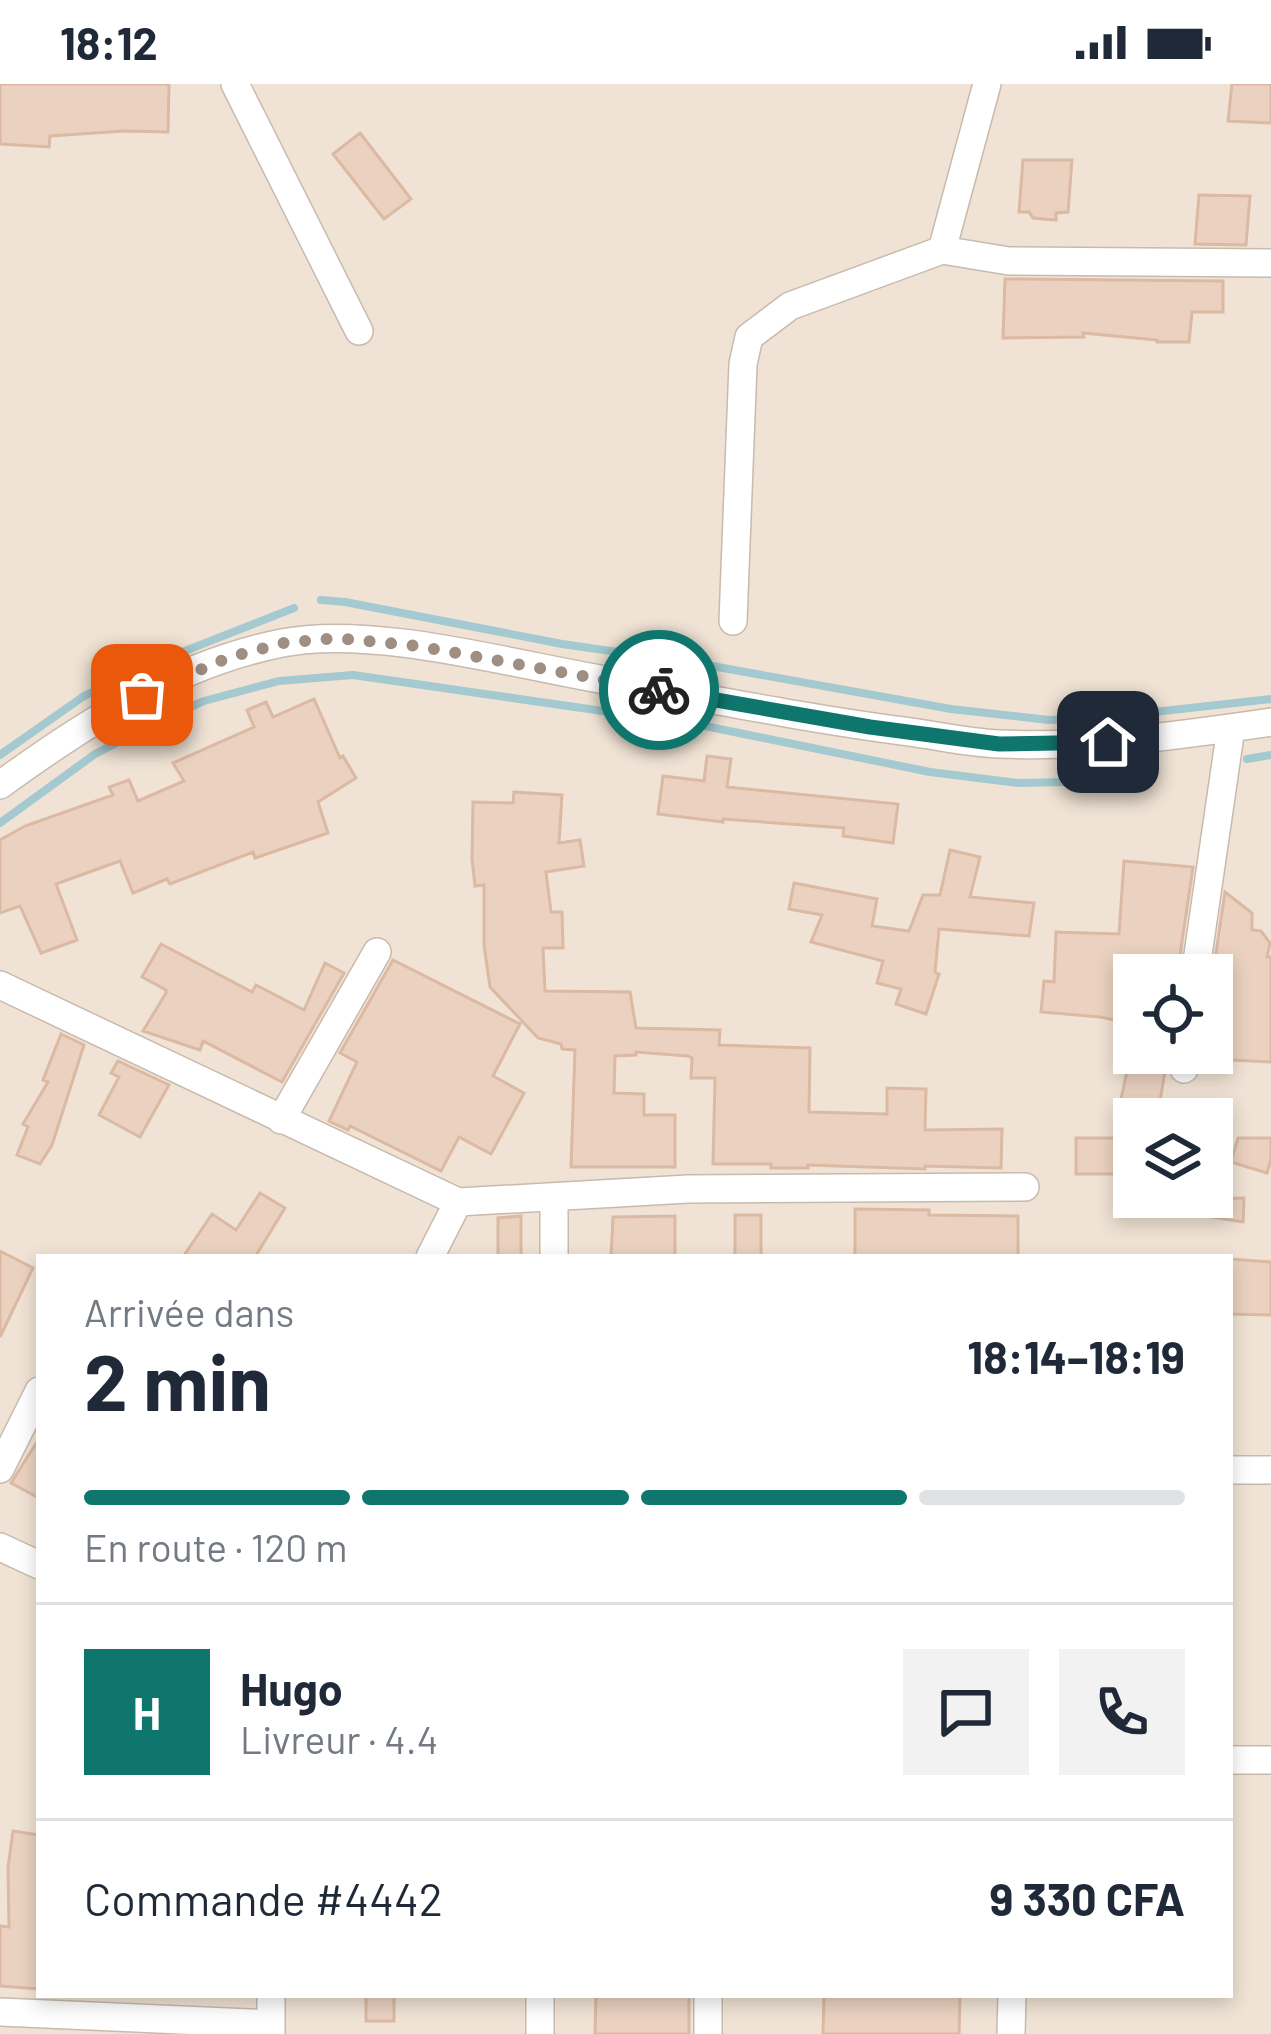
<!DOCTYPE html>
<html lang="fr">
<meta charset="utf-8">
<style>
body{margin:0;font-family:Barlow,sans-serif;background:#f2f2f3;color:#1f2937;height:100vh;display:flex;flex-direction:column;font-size:45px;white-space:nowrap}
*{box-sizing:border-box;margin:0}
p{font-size:39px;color:#747a83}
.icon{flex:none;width:66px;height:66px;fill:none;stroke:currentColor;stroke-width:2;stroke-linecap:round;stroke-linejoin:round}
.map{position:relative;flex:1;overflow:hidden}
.side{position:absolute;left:36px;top:1170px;width:1197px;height:744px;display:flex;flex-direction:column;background:#fff;border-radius:0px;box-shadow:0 6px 18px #0003}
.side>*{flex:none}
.fabs{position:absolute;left:1113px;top:870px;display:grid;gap:24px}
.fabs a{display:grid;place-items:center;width:120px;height:120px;border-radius:0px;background:#fff;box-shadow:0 6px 18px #0003;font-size:60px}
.pin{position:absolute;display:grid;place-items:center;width:102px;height:102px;color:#fff;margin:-51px;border-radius:24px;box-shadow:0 6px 18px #0006}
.courier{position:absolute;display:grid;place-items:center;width:120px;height:120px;margin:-60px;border:9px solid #0f766e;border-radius:50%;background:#fff;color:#222;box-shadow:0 3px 15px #0007}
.headline em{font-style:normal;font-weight:700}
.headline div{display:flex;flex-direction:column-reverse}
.headline{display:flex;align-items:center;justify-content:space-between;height:204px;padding:0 48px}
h1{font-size:78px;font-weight:700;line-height:90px}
.bar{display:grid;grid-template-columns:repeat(4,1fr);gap:18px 12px;align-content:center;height:144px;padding:0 48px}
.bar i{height:15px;border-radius:9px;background:#e0e1e3}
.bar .selected{background:#0f766e}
.bar p{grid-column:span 4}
.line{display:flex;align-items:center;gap:30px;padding:0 48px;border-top:3px solid #e0e1e3}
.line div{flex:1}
.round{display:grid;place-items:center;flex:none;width:126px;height:126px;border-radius:0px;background:#f2f2f3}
.status{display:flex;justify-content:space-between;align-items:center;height:84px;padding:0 60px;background:#fff;direction:ltr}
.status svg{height:33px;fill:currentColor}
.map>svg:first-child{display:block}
</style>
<div class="status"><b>18:12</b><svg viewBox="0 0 49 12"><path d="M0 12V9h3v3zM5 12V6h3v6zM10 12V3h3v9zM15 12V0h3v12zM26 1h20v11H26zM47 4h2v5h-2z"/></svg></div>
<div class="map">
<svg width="1271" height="1950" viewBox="0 0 1271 1950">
<rect width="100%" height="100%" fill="#f9f1e5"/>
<path fill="#f0e3d5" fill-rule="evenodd" d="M0 0H1271V1950H0ZM1134 891H1212V969H1134ZM1134 1035H1212V1113H1134ZM39 1173H1230V1911H39Z"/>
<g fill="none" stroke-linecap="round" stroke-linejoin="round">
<path stroke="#a4c9d0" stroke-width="8" d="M321 516 345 518 562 560 701 580 951 625 1049 636 1109 633 1271 615
M0 671 84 612 172 572 294 524
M1247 675 1271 671
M0 739 95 670 152 640 204 617 279 597 353 591 700 641 930 688 1018 699 1066 698 1115 693"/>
</g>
<path fill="#ebd2c0" stroke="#dbb9a3" stroke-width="3" d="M0 0H169L168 48 124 47 50 52 49 63 0 60Z
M1232 0H1271V39L1228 37Z
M360 49 411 115 384 135 333 70Z
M1023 76H1072L1068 128 1056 129V136L1033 134 1029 128H1019Z
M1199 111 1250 112 1246 161 1195 160Z
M1005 195 1223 197V228H1192L1189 258H1157V256L1083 249 1084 253 1003 254Z
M314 615 340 674 343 672 356 694 318 718 328 749 255 774 253 768 170 800 167 795 133 809 120 777 56 800 77 856 41 869 20 822 0 829V756L25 742 113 711 109 703 129 696 138 717 184 697 173 679 254 643 247 626 266 618 273 633Z
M707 672 731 675 727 703 898 720 893 759 843 752 844 744 723 735V738L658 730 663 692 704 697Z
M514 708 562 711 559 759 580 756 584 782 546 788 551 828H562L563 864H543L545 907 630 908 636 944 720 946 719 961 810 964 809 1028 887 1030V1004L926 1005 925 1046 1002 1045 1001 1084 925 1082V1085L808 1081V1084H771V1080H713L715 994H691L692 974 688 972 636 968V971L615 972 614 1009 644 1010V1031H675V1083H571L575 966 562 965 561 960 538 954 490 903 484 861V801L475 802 472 775 473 718 513 719Z
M950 766 980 773 970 813 1034 819 1029 852 939 845 935 888 939 890 926 930 896 920 901 905 877 899 883 877 811 858 822 831 789 825 794 799 877 815 872 842 909 847 923 811H940Z
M1124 777 1193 783 1177 891H1134V940L1100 933 1041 928 1044 897 1054 898 1056 848 1119 850Z
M1225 808 1252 829V846L1261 847 1270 859 1267 873H1271V978L1212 975V896Z
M161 860 252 908 256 901 304 926 325 879 344 889 282 998 203 957 200 966 143 947 166 909V906L142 893Z
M393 876 520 940 493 992 524 1009 491 1070 459 1053 441 1087 350 1042 348 1046 329 1037 357 978 340 969Z
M61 950 84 961 52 1061 40 1080 17 1071 28 1043 23 1040 48 998 43 996Z
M1131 969H1168L1159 1023 1121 1015Z
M118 977 169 1001 140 1053 99 1031 119 993 111 989Z
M1076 1054H1127V1090H1076Z
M1238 1054H1271V1075L1267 1089 1231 1078Z
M260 1109 285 1124 255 1173H183L212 1130 236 1146Z
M1244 1114 1243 1138 1170 1126V1116Z
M855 1125 929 1126V1131L1018 1132V1173H855Z
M735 1131H761V1173H735Z
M521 1132V1173H498V1134Z
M675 1132V1173H611L613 1133Z
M0 1167 33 1184 0 1253Z
M1230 1175 1271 1178V1231L1230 1230Z
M39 1355V1414L11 1399Z
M13 1747 39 1751V1905L0 1902V1842L9 1843 8 1783Z
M366 1911H394V1937H366Z
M596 1911H689V1950H595Z
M824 1911H960L959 1950H823Z"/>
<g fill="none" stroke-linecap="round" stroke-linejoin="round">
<defs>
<path id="minor" d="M235 0 359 247
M942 166 987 0
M733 537 743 280 749 253 790 222 942 166 1009 177 1271 179
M0 701C85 639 177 580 282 559 374 541 511 580 605 596 706 614 808 635 910 648 939 652 970 659 1000 660 1090 664 1182 651 1271 638
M1195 891 1231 644
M0 901 458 1118 688 1105 1025 1103
M1184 985 1186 969
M281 1036 377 868
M430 1173 458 1118
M554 1173V1113
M0 1385 39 1307
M1230 1386H1271
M0 1463 39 1481
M1230 1676H1271
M540 1911V1950
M708 1911V1950
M0 1928 271 1940
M271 1950V1911
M1011 1950 1012 1911"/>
</defs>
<use href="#minor" stroke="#c8baad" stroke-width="30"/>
<use href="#minor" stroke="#fff" stroke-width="27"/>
</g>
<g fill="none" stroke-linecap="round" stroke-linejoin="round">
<path stroke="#9f8f83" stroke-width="12" stroke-dasharray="0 21.6" d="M142 611 230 573 284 559 336 554 418 562 659 606"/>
<path stroke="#0f766e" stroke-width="15" d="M659 606 870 643 999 660 1108 658"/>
</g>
</svg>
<div class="fabs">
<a><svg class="icon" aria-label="locate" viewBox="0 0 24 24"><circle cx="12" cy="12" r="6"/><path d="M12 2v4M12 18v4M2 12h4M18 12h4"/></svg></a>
<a><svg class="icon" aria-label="layers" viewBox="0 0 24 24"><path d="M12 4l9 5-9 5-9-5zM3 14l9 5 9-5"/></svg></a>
</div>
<div class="pin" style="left:142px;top:611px;background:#ea580c"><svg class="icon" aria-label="bag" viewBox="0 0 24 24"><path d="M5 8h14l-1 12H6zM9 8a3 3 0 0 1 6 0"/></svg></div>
<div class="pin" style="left:1108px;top:658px;background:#1f2937"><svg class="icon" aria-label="home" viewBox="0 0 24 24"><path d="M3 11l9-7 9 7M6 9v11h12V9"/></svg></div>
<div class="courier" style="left:659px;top:606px"><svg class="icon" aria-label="bike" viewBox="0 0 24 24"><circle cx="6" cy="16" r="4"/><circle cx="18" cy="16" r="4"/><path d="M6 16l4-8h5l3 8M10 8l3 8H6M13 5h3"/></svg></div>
<section class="side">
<div class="headline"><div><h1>2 min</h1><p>Arrivée dans</p></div><em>18:14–18:19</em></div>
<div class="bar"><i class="selected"></i><i class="selected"></i><i class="selected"></i><i></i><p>En route · 120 m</p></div>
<div class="line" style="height:216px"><b class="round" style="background:#0f766e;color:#fff">H</b><div><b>Hugo</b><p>Livreur · 4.4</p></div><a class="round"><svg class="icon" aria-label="chat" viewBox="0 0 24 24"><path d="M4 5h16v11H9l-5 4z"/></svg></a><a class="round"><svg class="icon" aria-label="phone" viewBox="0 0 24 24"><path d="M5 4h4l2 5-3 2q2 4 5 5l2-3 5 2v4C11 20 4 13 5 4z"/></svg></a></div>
<div class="line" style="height:156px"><div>Commande #4442</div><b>9 330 CFA</b></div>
</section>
</div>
